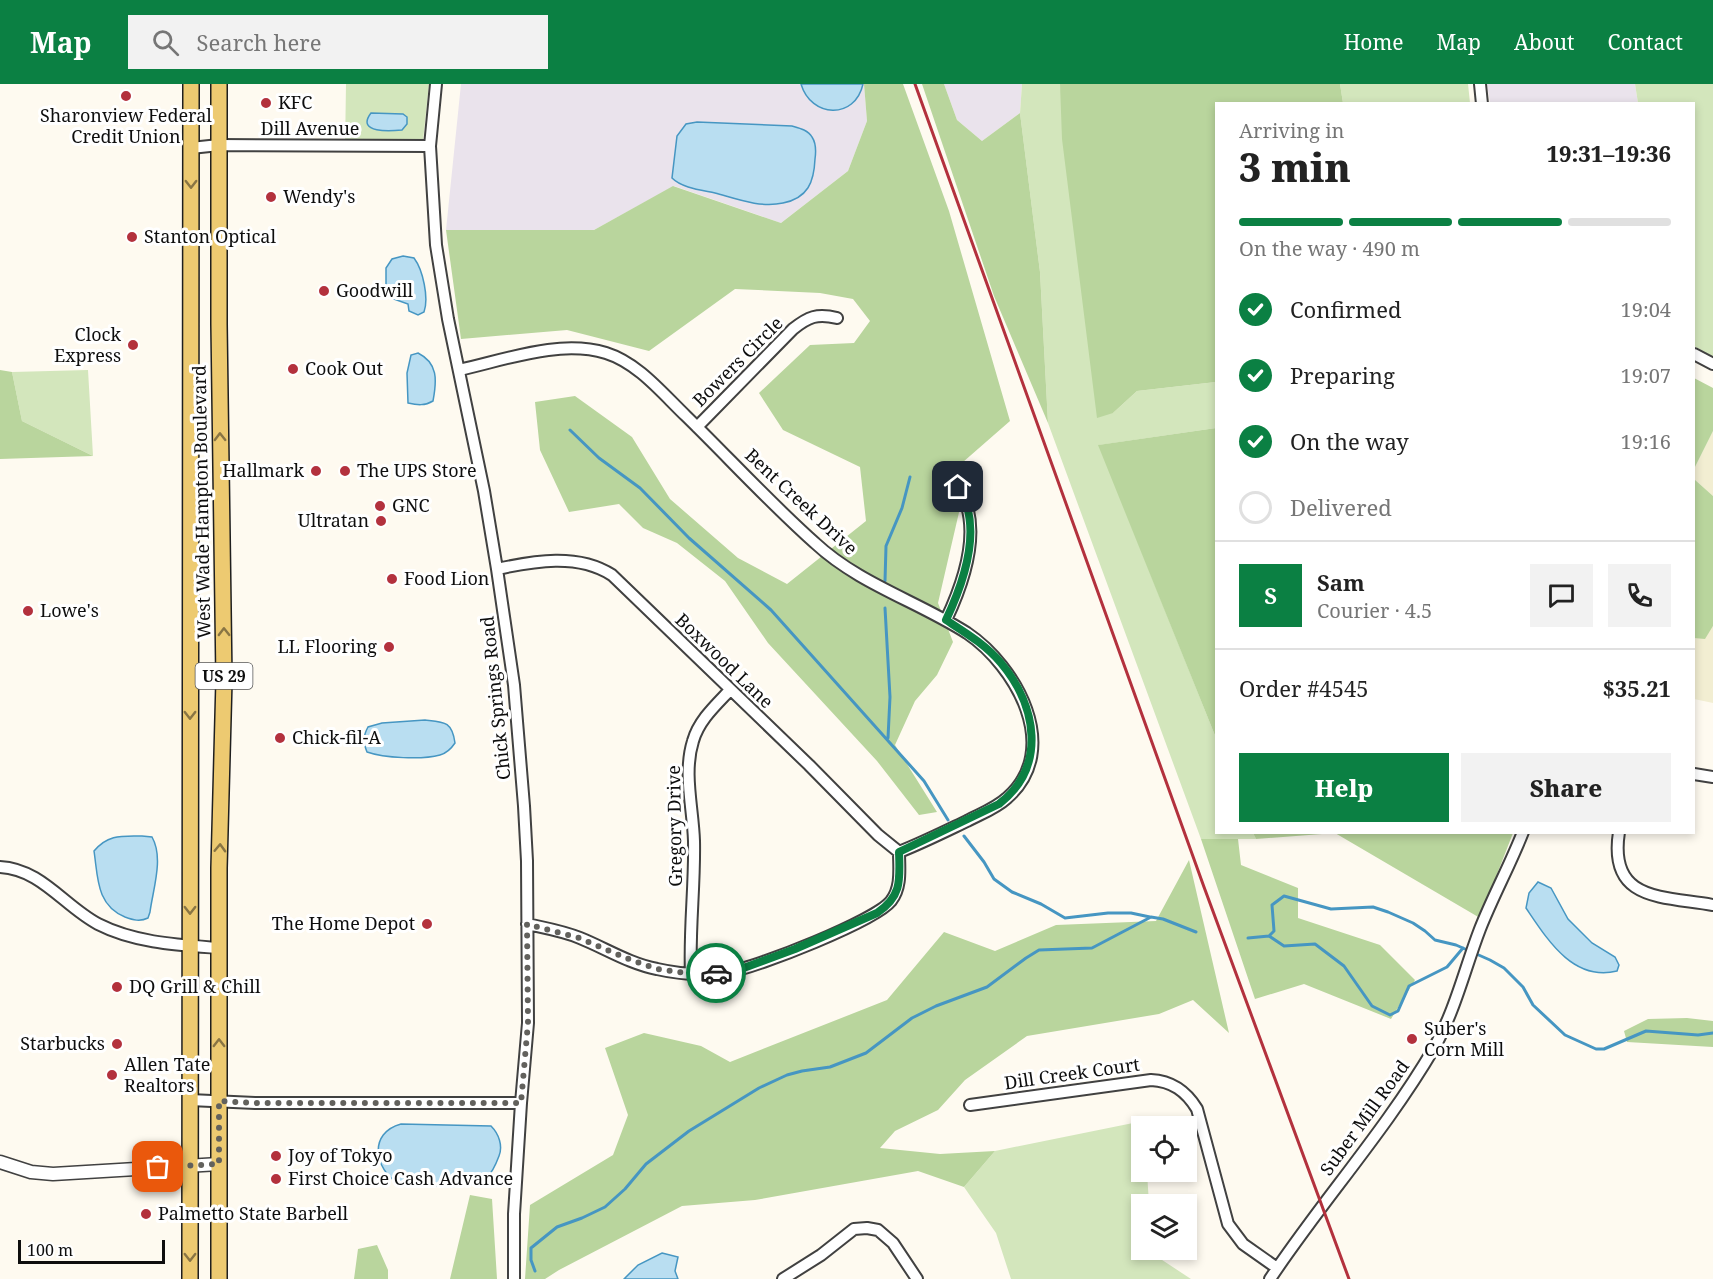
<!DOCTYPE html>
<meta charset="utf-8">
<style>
body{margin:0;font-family:"Noto Serif",serif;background:#f2f2f2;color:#222;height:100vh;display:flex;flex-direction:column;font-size:22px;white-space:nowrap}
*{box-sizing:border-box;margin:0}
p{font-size:20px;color:#767676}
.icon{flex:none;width:33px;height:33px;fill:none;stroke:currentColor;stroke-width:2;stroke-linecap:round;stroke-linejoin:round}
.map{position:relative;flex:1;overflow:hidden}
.sheet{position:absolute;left:1215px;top:18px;width:480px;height:732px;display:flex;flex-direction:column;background:#fff;border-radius:0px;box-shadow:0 3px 9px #0003}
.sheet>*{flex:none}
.buttons{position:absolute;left:1131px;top:1032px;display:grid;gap:12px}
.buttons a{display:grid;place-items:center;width:66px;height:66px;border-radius:0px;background:#fff;box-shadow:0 3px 9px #0003;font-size:30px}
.scale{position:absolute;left:18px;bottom:15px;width:147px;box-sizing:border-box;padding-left:6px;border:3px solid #0e0e0e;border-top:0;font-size:16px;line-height:21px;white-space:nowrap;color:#0e0e0e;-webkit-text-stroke:4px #fff;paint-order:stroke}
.pin{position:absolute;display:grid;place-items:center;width:51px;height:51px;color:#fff;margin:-26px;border-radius:12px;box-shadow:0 3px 9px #0006}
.courier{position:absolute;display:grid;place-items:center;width:60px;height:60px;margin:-30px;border:4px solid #0b8043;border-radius:50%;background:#fff;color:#222;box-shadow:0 2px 8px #0007}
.headline em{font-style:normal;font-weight:800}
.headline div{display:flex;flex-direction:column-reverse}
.headline{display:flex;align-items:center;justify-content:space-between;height:102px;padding:0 24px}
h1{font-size:39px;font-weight:800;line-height:45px}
.bar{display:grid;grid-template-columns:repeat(4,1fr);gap:9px 6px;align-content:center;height:72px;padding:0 24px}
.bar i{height:8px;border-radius:4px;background:#e0e0e0}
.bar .selected{background:#0b8043}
.bar p{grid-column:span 4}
.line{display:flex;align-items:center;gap:15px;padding:0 24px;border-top:2px solid #e0e0e0}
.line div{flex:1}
.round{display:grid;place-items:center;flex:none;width:63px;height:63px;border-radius:0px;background:#f2f2f2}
ol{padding:0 24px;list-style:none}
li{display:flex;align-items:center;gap:18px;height:66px}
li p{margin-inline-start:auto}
li .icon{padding:6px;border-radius:50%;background:#0b8043;color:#fff;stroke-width:4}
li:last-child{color:#767676}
li i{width:33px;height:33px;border:3px solid #e0e0e0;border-radius:50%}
.cta{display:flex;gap:12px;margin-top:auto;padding:12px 24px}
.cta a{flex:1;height:69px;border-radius:0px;background:#0b8043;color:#fff;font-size:24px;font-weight:800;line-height:69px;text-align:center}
.cta a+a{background:#f2f2f2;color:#222}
header{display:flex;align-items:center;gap:36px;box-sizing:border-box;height:84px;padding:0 30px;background:#0b8043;color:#fff}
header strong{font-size:28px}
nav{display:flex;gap:33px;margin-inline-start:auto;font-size:21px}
.search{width:420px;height:54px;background:#f2f2f2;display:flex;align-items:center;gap:15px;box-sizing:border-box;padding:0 21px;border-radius:0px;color:#767676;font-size:22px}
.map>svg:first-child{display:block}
</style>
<header>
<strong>Map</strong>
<div class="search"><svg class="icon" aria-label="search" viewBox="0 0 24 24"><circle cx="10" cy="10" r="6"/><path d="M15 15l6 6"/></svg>Search here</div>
<nav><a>Home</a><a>Map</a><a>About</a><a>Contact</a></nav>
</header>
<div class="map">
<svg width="1713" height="1195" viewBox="0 0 1713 1195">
<rect width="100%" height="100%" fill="#fefaf0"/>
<path fill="#eae3ec" d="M461 0H864L867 37 848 87 781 139 674 102 594 146H446Z
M944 0H1022L1020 29 982 57 957 36Z
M1487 0H1635L1638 19H1490Z"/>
<path fill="#f2eed2" d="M1713 347V412L1694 395V385Z
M1713 542V619L1694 615V554H1705Z"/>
<path fill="#d3e6bc" d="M346 0H429L422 66 345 65Z
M1022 0H1060L1113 329 1137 307 1216 298V344L1099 361 1216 654V748L1253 749 1256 755H1201L1048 339 1040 188 1020 29Z
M1340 0H1468L1470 19H1343Z
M1635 0H1713V273L1694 262V20L1638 19Z
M88 286 93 372 22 337 12 288Z
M1143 1037 1142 1088H1147L1149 1120H1142V1166H1153V1170L1191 1195H1011L996 1149 964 1103 995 1067Z"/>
<path fill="#b9d59d" d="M864 0H903L949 127 1010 337 939 399 960 424 938 519 953 558 937 591 915 617 895 661 937 728 919 731 877 677 768 559 725 497 677 459 643 444 619 420 569 428 540 366 535 318 575 312 632 353 670 415 738 474 787 500 866 437 860 383 783 346 759 309 810 261 854 259 870 237 853 215 820 209 735 205 649 267 567 246 461 255 446 146H594L673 102 781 139 848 87 867 37Z
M922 0H944L957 36 982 57 1020 29 1040 188 1048 339 994 212Z
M1060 0H1340L1343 19 1216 20V298L1137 307 1113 329 1097 334 1062 55Z
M0 286 12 288 22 337 93 372 0 375Z
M1694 294 1713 304V347L1694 385Z
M1216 344V654L1098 361Z
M1694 395 1713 412V542L1705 555 1694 554Z
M1253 749H1513L1480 834 1335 749 1256 755Z
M1201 755H1238L1241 781 1298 804V834L1380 861 1415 896 1391 935 1304 900 1255 915Z
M1189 776 1229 949 1193 916 1159 930 1027 952 965 996 938 1026 895 1047 880 1064 940 1070 995 1067 964 1103 918 1087 755 1116 682 1122 559 1186 545 1195H525L530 1121 613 1071 628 1031 605 964 644 949 701 962 730 978 887 916 944 848 995 867 1056 841 1156 837Z
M1687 934 1713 937V963L1627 958 1624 947 1648 935Z
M470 1111 492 1115 497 1195H450Z
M377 1161 388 1186V1195H354L358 1165Z"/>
<path fill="#b9def1" stroke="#4696c2" stroke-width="1.5" d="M801 0H863C855 36 811 34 801 0Z
M371 29 403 30 407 33V40L402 46C392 47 355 50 371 29Z
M697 38 792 42C799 44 808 46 812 53 816 59 816 68 815 75 814 98 808 114 783 119 760 124 737 115 715 109 701 106 682 104 672 94L677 52 686 40Z
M403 172 414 174C423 186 429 214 424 228L418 231 409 227 408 220 394 215 386 206V184L392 175Z
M418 269C438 279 437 296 433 317 425 322 417 321 408 319L407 289 411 271Z
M425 636C444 638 452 637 455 659 451 665 447 669 440 671 422 676 384 674 367 668 363 658 363 652 368 643L382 639Z
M142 752 152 753C164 774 153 805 150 828L148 834C140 838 133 836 125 833 96 821 98 793 94 767 108 750 122 752 142 752Z
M1538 798 1551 804 1568 835 1592 859 1615 873 1619 881 1617 887C1573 898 1547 855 1526 824L1529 809Z
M401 1040 491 1042C499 1050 503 1062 499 1072 496 1080 493 1088 487 1093 471 1109 421 1100 399 1100 374 1085 368 1049 401 1040Z
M662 1169 678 1173 675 1187 678 1195H624L638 1181Z"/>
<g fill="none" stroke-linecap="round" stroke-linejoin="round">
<path stroke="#4696c2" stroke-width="3" d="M570 346 599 374 640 404 689 454 771 526 924 697 948 736
M885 497 886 462 902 424 910 393
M885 524 890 613 888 654
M964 752 984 778 994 795 1012 808 1041 820 1065 834 1108 829H1131L1150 833
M1269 852 1284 862 1315 860 1344 882 1372 922 1390 931 1398 927 1409 902 1447 883 1463 864
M1248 854 1269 852 1274 847 1272 821 1284 812 1331 825 1373 823 1388 828 1413 839 1425 847 1435 856 1456 861 1490 876 1504 884 1523 903 1533 921 1565 951 1596 965H1604L1646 947 1698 951 1713 949
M535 1187 531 1176V1164L557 1143 582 1134 605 1123 625 1105 646 1080 689 1047 759 1004 787 991 802 987 830 983 866 969 912 934 936 922 987 903 1026 874 1039 866 1092 864 1151 833 1163 835 1196 848"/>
<defs>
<path id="minor" d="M436 0 430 62 436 161 448 235 484 407 497 485 514 601 524 722 527 777 528 939 521 1019 514 1130V1195
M1480 0 1482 20
M191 64 219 61 430 62
M1694 270 1713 280
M459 286C505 276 559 255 606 269 638 279 662 309 686 332 729 374 770 419 815 459 859 500 917 517 967 549 1016 582 1063 665 1007 714 995 725 980 730 967 737 944 748 922 759 899 768 899 784 902 803 891 817 875 837 758 883 729 888 706 892 679 890 657 885 630 880 605 864 580 854 563 847 545 844 527 840
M697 343 793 245C808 233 817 229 837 234
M497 485C534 477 578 469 612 491L809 681 878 751 899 768
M946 536C964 498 984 442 958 403
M1694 690 1713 693
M1619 748C1608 818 1663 812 1713 821
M0 783C41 785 64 822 98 840 135 859 179 861 219 864
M691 890C689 846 695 801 694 757 693 724 683 689 693 657 699 636 716 621 730 606
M190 1016 255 1019H521
M970 1021 1151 996C1172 997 1186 1007 1197 1025L1228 1140 1243 1160 1277 1184
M783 1195 821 1171 854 1145 867 1144 878 1146 893 1159 917 1195
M1270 1195C1322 1117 1386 1046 1434 964 1455 927 1465 884 1480 845 1493 812 1510 781 1523 748"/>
<path id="tertiary" d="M0 1078 31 1088 53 1090 219 1080"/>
<path id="primary" d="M190 1195 191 0
M219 1195V784L224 596 219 240V0"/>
</defs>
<use href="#minor" stroke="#414141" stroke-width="14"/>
<use href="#tertiary" stroke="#414141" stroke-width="15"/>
<use href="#primary" stroke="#1f1f1f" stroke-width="18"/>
<use href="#minor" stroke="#fff" stroke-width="10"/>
<use href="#tertiary" stroke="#fff" stroke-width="12"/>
<use href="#primary" stroke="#edca71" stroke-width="15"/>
<path stroke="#b3313d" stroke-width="3" d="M915 0 1204 803 1349 1195"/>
</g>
<defs><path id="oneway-chevron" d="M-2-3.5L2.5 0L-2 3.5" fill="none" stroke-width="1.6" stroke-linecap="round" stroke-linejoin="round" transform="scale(1.5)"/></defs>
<g stroke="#897544">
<use href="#oneway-chevron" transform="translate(191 100) rotate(90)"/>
<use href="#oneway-chevron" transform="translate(220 353) rotate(-91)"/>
<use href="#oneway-chevron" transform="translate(224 548) rotate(-91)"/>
<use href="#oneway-chevron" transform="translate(190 631) rotate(90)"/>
<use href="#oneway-chevron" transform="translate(220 764) rotate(-88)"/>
<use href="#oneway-chevron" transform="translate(190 826) rotate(90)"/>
<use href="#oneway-chevron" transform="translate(219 959) rotate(-90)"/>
<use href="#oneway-chevron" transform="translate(190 1173) rotate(90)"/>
</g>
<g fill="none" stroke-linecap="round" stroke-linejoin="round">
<path stroke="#62615d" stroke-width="6" stroke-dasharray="0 10.8" d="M158 1083 219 1080V1017L253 1019H521L528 939 527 840 579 854 631 876 657 885 692 890 716 889"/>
<path stroke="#0b8043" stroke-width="8" d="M716 889 738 886 795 865 877 829C902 812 900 796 899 768L999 720C1047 683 1037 622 1001 579 986 561 966 549 946 536 964 498 984 442 958 403"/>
</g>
<g fill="#b3313d" stroke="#fff" stroke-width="2">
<circle cx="126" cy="12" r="6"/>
<circle cx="266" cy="19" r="6"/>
<circle cx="271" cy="113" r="6"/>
<circle cx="132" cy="153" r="6"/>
<circle cx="324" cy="207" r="6"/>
<circle cx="133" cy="261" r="6"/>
<circle cx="293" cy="285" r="6"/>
<circle cx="316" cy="387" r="6"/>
<circle cx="345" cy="387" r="6"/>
<circle cx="380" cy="422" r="6"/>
<circle cx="381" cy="437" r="6"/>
<circle cx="392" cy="495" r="6"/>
<circle cx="28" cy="527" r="6"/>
<circle cx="389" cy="563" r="6"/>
<circle cx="280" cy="654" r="6"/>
<circle cx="427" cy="840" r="6"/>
<circle cx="117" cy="903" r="6"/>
<circle cx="1412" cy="955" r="6"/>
<circle cx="117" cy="960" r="6"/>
<circle cx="112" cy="991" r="6"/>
<circle cx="276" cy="1072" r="6"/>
<circle cx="276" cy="1095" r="6"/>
<circle cx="146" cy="1130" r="6"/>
</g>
<g text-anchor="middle" stroke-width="6" stroke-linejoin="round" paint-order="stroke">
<rect fill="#fff" stroke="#565656" stroke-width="1.5" x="195.5" y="579" width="57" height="26" rx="4.5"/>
<g font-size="16" font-weight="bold" fill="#0e0e0e">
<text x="224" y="598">US 29</text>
</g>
<g font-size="18" fill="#0e0e0e" stroke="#fff" text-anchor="start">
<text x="278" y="25">KFC</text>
<text x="126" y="38" text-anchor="middle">Sharonview Federal<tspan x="126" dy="21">Credit Union</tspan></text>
<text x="283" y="119">Wendy's</text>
<text x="144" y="159">Stanton Optical</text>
<text x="336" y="213">Goodwill</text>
<text x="121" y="257" text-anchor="end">Clock<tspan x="121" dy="21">Express</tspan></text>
<text x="305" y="291">Cook Out</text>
<text x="304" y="393" text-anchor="end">Hallmark</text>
<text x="357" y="393">The UPS Store</text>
<text x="392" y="428">GNC</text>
<text x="369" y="443" text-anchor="end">Ultratan</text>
<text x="404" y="501">Food Lion</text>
<text x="40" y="533">Lowe's</text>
<text x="377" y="569" text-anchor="end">LL Flooring</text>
<text x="292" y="660">Chick-fil-A</text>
<text x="415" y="846" text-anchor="end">The Home Depot</text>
<text x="129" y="909">DQ Grill &amp; Chill</text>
<text x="1424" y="951">Suber's<tspan x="1424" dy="21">Corn Mill</tspan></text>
<text x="105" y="966" text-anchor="end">Starbucks</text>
<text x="124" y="987">Allen Tate<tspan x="124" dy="21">Realtors</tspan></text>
<text x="288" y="1078">Joy of Tokyo</text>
<text x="288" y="1101">First Choice Cash Advance</text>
<text x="158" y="1136">Palmetto State Barbell</text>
</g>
<g font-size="18" fill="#0e0e0e" stroke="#fff">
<text x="310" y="51">Dill Avenue</text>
<text transform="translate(738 278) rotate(-45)" y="6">Bowers Circle</text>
<text transform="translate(202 418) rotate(-91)" y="6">West Wade Hampton Boulevard</text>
<text transform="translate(801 418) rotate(43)" y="6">Bent Creek Drive</text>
<text transform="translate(724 577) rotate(44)" y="6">Boxwood Lane</text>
<text transform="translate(496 614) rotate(-96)" y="6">Chick Springs Road</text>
<text transform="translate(675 742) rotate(-91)" y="6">Gregory Drive</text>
<text transform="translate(1072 990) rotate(-8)" y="6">Dill Creek Court</text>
<text transform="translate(1365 1034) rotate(-54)" y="6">Suber Mill Road</text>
</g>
</g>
</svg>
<div class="buttons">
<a><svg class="icon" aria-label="locate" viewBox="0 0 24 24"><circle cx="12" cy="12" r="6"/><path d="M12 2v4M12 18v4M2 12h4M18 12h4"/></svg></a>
<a><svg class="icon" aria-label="layers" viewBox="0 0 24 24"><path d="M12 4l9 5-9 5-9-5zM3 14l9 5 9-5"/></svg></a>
</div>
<div class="scale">100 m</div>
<div class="pin" style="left:158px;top:1083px;background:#ea580c"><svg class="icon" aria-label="bag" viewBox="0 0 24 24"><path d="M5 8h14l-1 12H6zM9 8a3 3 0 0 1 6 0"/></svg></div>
<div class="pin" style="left:958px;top:403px;background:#1f2937"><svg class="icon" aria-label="home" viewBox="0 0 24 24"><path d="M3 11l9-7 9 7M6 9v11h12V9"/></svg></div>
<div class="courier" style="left:716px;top:889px"><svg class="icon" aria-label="car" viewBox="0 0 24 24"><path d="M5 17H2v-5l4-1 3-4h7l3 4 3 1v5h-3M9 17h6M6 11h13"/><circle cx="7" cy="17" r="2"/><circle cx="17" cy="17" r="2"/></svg></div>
<section class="sheet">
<div class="headline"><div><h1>3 min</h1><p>Arriving in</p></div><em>19:31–19:36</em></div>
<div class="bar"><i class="selected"></i><i class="selected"></i><i class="selected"></i><i></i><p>On the way · 490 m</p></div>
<ol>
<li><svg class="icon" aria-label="check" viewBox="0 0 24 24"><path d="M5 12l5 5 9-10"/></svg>Confirmed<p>19:04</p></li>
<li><svg class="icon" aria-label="check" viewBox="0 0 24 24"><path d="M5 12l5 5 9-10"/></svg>Preparing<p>19:07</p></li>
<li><svg class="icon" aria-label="check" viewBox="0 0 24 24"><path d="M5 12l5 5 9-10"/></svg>On the way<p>19:16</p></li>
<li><i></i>Delivered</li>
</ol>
<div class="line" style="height:108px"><b class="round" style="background:#0b8043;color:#fff">S</b><div><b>Sam</b><p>Courier · 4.5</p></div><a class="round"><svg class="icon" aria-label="chat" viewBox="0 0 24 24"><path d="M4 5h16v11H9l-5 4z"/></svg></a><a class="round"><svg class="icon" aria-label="phone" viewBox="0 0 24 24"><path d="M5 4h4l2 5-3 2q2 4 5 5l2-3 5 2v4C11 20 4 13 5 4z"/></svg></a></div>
<div class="line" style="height:78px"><div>Order #4545</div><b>$35.21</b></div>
<div class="cta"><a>Help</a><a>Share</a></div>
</section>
</div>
